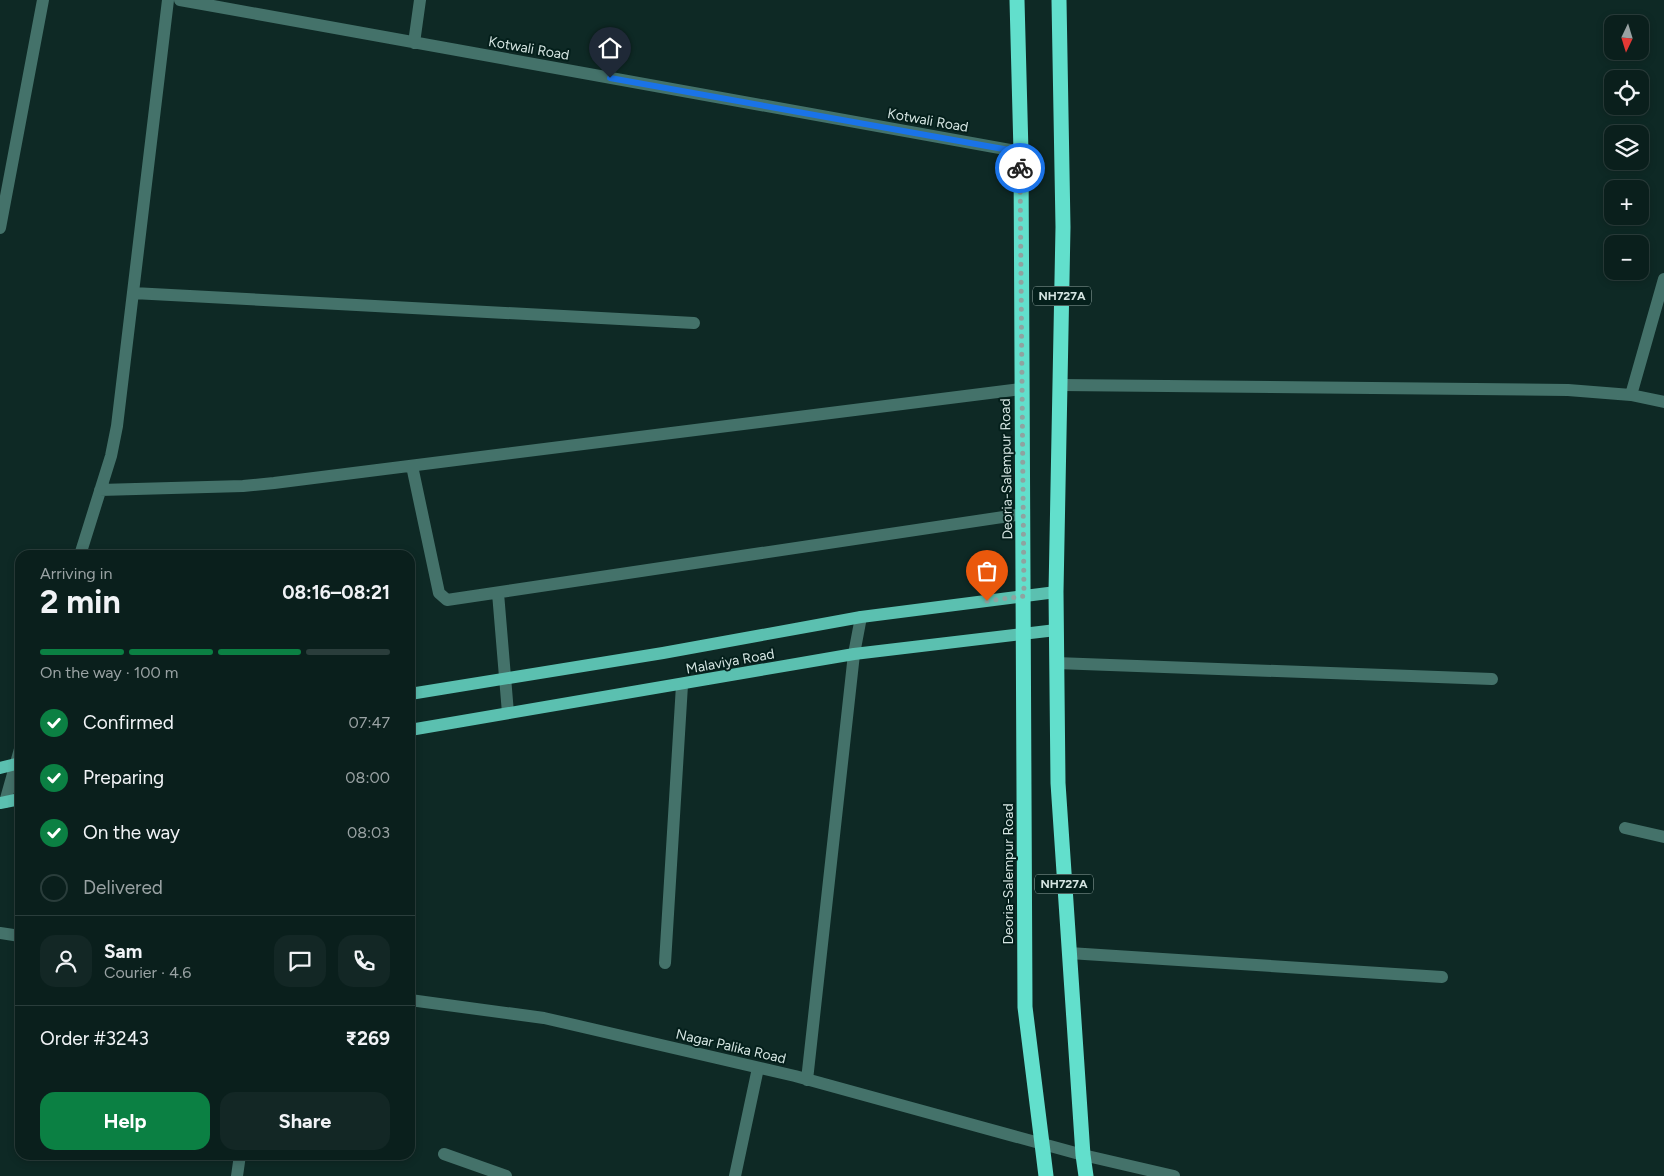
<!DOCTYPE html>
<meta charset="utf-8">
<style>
body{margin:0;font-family:Figtree,sans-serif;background:#132725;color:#f1f3f6;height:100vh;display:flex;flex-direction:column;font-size:19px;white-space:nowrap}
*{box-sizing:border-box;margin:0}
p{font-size:16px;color:#99a2a3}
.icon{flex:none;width:28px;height:28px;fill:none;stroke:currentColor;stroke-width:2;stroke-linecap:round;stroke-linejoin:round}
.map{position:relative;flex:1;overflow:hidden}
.panel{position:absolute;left:15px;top:550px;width:400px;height:610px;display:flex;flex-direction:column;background:#0a1f1c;border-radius:15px;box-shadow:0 2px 8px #0003,0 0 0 1px #2a3d3b}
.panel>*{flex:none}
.needle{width:32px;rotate:184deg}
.fabs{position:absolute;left:1604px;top:15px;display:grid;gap:10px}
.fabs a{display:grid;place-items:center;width:45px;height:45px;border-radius:10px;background:#0a1f1c;box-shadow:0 2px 8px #0003,0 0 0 1px #2a3d3b;font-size:25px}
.pin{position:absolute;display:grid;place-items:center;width:42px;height:42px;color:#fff;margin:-51px -21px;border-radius:50% 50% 50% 0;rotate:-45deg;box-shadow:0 0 5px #0007}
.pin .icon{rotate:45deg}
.courier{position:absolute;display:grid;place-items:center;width:50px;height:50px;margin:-25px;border:4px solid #1a73e8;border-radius:50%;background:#fff;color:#222;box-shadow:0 1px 6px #0007}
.summary em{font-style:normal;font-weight:700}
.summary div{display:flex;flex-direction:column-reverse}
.summary{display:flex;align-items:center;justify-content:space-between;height:85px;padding:0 25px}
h1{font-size:32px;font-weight:700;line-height:38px}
.bar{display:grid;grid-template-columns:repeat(4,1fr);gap:8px 5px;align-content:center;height:60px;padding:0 25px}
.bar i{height:6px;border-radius:4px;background:#2a3d3b}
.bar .active{background:#0b8043}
.bar p{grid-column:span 4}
.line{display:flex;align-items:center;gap:12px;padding:0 25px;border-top:1px solid #2a3d3b}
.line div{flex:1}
.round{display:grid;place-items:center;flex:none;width:52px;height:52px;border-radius:15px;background:#132725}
ol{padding:0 25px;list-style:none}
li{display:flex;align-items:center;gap:15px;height:55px}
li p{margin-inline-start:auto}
li .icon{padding:5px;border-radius:50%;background:#0b8043;color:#fff;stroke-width:4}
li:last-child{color:#99a2a3}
li i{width:28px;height:28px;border:2px solid #2a3d3b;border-radius:50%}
.action{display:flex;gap:10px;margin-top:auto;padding:10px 25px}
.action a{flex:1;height:58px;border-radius:15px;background:#0b8043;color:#fff;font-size:20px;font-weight:700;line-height:58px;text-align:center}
.action a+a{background:#132725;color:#f1f3f6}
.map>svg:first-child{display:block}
</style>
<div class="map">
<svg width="1664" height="1176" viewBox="0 0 1664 1176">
<rect width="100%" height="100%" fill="#0e2925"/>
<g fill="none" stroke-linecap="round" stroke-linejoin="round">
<path stroke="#44726a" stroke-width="12" d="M180 0 1021 152
M414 43 420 0
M0 228 43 0
M133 293 694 323
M1060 385 1568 390 1631 395 1664 402
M1631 395 1664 279
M412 466 439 593 447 600 1023 514
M100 490 243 486 274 483 1021 389
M80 555 111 456 117 426 168 0
M498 593 508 713
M1056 663 1492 679
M5 802 20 749
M1625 828 1664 837
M0 933 20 936
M1069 953 1442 977
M665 963 682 685
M410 1000 544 1018 795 1076 1083 1155 1174 1176
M807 1080 854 654 861 617
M444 1154 506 1176
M237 1176 240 1155
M735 1176 758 1068"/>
<path stroke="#5bc0b0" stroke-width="12" d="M410 694 663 653 861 617 1056 592
M410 730 854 654 1056 630
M0 768 20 763
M0 803 20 799"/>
<path stroke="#62dfcc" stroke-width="15" d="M1017 0 1021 152 1025 1007 1046 1176
M1059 0 1063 227 1056 592 1058 783 1083 1155 1086 1176"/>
</g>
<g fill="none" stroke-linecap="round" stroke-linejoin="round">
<path stroke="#8fa3a0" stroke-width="5" stroke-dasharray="0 9" d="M987 601 1024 596 1020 168"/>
<path stroke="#1a73e8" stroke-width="6" d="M610 78 1020 152V168"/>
</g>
<g text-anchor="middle" stroke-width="4" stroke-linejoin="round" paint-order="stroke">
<g fill="#041f1b" stroke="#96aaa6" stroke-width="1">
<rect x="1033" y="286.5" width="58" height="19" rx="4"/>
<rect x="1035" y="874.5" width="58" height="19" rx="4"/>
</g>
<g font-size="12" font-weight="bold" fill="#d5e5e2">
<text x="1062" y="300">NH727A</text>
<text x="1064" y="888">NH727A</text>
</g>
<g font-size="14" fill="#d5e5e2" stroke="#041f1b">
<text transform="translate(529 48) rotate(10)" y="5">Kotwali Road</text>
<text transform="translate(928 120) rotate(10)" y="5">Kotwali Road</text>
<text transform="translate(1006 469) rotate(-91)" y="5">Deoria-Salempur Road</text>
<text transform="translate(730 661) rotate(-10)" y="5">Malaviya Road</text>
<text transform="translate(1008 874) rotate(-90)" y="5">Deoria-Salempur Road</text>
<text transform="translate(731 1046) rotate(13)" y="5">Nagar Palika Road</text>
</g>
</g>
</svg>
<div class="fabs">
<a><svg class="needle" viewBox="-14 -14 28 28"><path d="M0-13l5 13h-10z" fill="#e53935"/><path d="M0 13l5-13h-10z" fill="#99a2a3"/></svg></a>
<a><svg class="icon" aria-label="locate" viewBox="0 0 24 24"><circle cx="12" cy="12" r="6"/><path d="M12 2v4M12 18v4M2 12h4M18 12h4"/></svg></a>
<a><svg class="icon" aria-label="layers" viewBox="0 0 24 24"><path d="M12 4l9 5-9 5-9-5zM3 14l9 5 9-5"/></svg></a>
<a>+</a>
<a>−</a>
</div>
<div class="pin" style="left:987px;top:601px;background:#ea580c"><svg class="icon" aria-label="bag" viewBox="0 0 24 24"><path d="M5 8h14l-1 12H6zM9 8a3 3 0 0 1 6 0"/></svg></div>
<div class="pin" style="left:610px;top:78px;background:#1f2937"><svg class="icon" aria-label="home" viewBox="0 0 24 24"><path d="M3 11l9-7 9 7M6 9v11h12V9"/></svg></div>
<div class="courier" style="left:1020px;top:168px"><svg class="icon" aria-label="bike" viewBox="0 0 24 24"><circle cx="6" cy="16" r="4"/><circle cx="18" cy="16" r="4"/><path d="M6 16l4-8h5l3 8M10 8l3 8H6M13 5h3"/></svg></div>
<section class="panel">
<div class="summary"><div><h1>2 min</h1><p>Arriving in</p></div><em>08:16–08:21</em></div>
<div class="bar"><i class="active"></i><i class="active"></i><i class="active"></i><i></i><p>On the way · 100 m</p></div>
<ol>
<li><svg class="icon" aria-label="check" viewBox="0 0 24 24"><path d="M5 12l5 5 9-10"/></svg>Confirmed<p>07:47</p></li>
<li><svg class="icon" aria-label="check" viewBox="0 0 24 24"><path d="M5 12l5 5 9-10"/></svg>Preparing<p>08:00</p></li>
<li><svg class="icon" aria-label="check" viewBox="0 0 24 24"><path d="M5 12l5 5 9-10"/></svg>On the way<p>08:03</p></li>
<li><i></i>Delivered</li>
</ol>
<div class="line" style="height:90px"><a class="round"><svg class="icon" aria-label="person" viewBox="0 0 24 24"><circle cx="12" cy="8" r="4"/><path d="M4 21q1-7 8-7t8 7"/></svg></a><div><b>Sam</b><p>Courier · 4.6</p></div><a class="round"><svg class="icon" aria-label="chat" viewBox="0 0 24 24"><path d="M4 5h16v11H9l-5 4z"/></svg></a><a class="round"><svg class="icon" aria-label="phone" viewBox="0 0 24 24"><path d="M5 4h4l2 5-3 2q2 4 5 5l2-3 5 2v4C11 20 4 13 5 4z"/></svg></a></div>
<div class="line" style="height:65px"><div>Order #3243</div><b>₹269</b></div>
<div class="action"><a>Help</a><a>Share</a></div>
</section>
</div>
